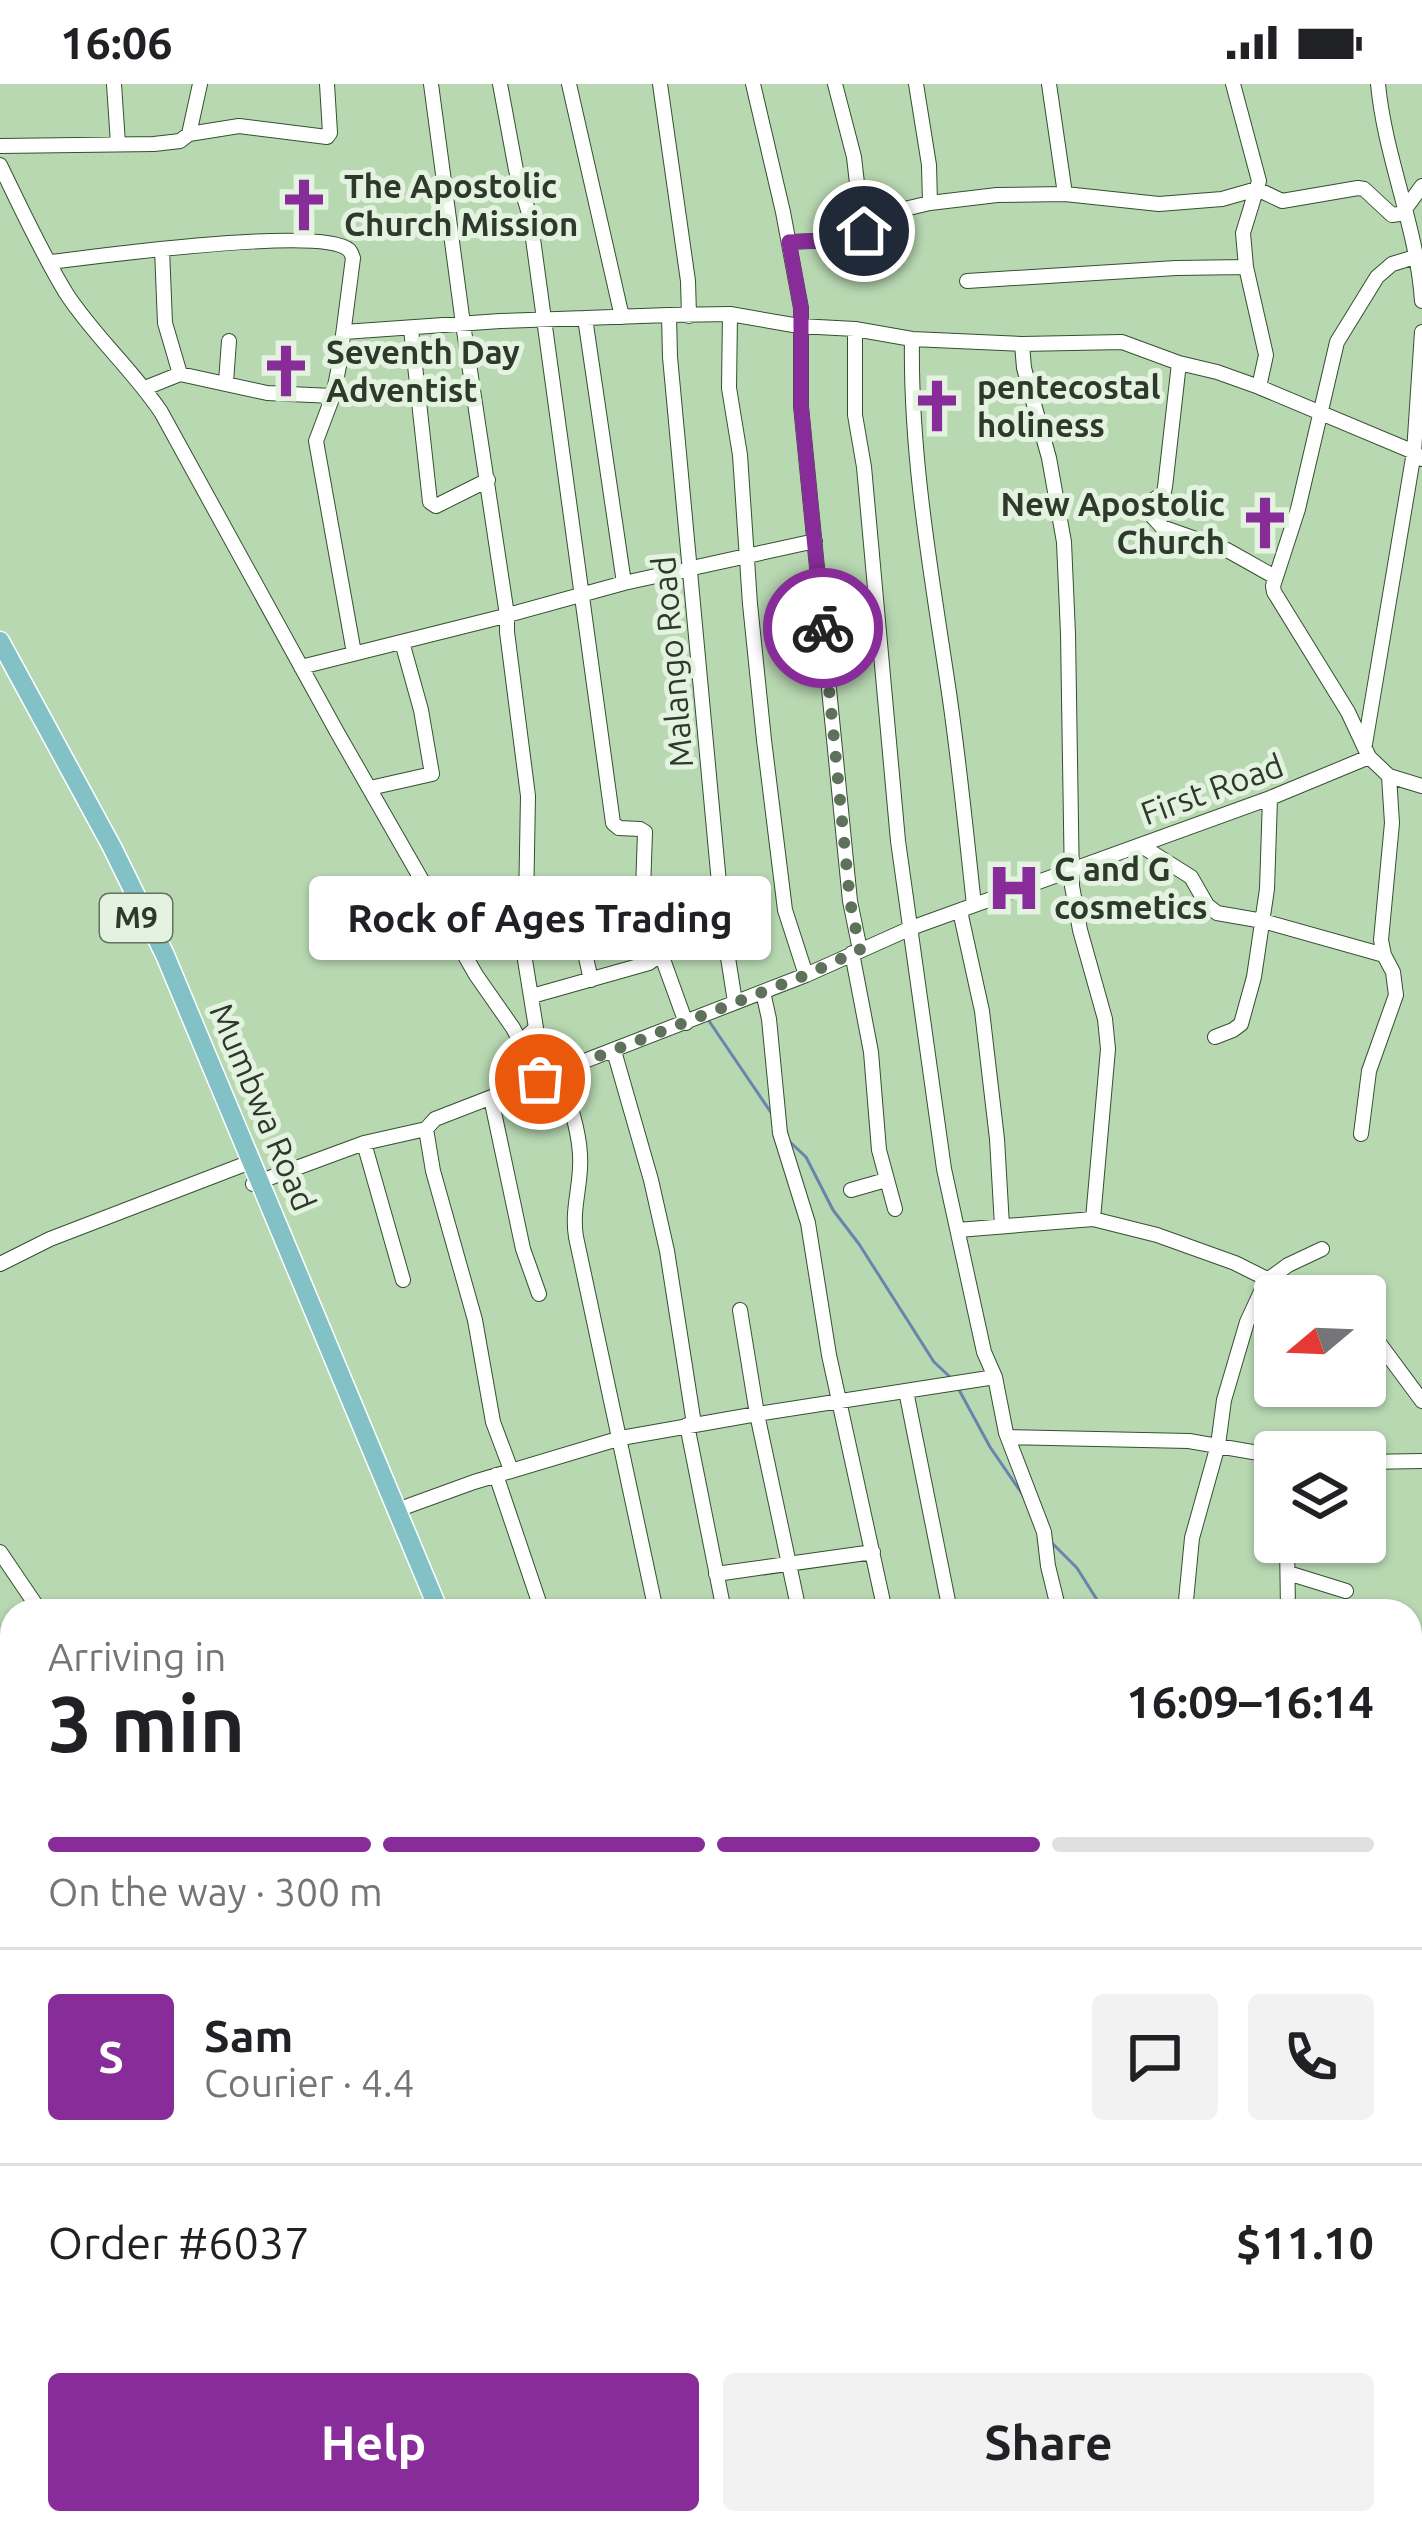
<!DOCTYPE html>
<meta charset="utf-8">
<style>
body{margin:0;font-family:Ubuntu,sans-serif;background:#f2f2f2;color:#202124;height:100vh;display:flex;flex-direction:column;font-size:45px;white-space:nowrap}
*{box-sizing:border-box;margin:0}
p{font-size:39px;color:#757577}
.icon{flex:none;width:66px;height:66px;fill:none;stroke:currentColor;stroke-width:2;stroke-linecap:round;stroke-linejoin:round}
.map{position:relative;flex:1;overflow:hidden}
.side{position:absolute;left:0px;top:1515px;width:1422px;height:936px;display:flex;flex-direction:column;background:#fff;border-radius:36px 36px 0 0;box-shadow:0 3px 9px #0004}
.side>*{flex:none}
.needle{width:78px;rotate:251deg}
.tools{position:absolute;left:1254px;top:1191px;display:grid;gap:24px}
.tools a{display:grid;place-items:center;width:132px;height:132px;border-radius:12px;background:#fff;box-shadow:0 3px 9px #0004;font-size:60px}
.pin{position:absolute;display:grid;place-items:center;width:102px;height:102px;color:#fff;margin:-51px;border:6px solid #fff;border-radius:50%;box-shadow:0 3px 12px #0007}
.courier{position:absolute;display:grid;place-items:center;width:120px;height:120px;margin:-60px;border:9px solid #872c98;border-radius:50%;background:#fff;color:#222;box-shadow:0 3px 15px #0007}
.bubble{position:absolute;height:84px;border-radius:12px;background:#fff;box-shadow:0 3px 9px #0004;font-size:39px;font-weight:700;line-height:84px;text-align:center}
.head em{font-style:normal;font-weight:700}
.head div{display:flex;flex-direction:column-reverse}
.head{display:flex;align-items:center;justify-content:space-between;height:204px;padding:0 48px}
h1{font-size:78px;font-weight:700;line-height:90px}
.bar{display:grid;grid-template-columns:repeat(4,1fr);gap:18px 12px;align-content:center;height:144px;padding:0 48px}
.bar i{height:15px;border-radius:9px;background:#e0e0e0}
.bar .active{background:#872c98}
.bar p{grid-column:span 4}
.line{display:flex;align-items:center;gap:30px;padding:0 48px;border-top:3px solid #e0e0e0}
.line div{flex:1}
.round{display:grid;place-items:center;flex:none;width:126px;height:126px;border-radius:12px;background:#f2f2f2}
.button{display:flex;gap:24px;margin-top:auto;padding:24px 48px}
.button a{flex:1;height:138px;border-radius:12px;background:#872c98;color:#fff;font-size:48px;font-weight:700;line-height:138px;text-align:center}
.button a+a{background:#f2f2f2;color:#202124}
.status{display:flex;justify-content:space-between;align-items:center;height:84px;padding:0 60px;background:#fff;direction:ltr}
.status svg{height:33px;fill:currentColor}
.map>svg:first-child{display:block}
</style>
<div class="status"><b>16:06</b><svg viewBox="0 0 49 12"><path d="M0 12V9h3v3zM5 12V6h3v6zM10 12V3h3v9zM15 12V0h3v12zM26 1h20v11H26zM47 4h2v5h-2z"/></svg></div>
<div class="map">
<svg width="1422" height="2451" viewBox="0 0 1422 2451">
<rect width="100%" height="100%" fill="#b8d8b2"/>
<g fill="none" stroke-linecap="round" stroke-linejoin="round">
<path stroke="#6885ab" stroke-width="3" d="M707 934 772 1030
M790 1058 806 1073 833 1126 859 1160 934 1278 949 1292
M958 1304 990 1363 1025 1414
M1051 1458 1077 1484 1104 1527"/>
<defs>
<path id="minor" d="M114 0 118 60
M431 0 463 240 507 531V548L528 712 525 876 536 944 521 957
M500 0 516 86 530 133 613 739 619 744 640 745 645 748 643 806 661 870 686 939
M569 0 622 233
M660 0 688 197 689 232
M753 0 783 128 801 224V322L850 817 860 866
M916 0 929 81 930 119
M1049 0 1065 110
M1233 0 1259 97 1243 149 1246 183 1266 271 1259 303
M1378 0C1385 74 1417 143 1422 217
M189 50 200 0
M0 62 154 60 180 57 189 50 239 42 327 53 330 49 327 0
M0 81C21 124 41 168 66 209 93 251 133 286 161 328L337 648 476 891 513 944 540 995
M1405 125 1422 102
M862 135 930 119 997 111 1065 110 1159 120 1222 115 1257 105 1282 117 1358 104 1364 105 1392 131 1406 129
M789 158 859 155 863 152 854 73 835 0
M162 165 165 239 180 290
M50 178C94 173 322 141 349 166 351 168 352 171 353 174L339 282 333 312 316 357 354 569
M967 197 1176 184 1246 183
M730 230 729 304 740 371 750 520 764 656 785 826 806 891
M669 231 730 230 799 242 855 245 912 255 1022 260 1122 258 1179 279 1217 288 1259 303 1414 368 1422 375
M585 234 624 499
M411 245 430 418 436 422 488 396
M855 245V331L864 383 898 757 944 1085 984 1268 995 1293 1006 1349 1044 1448 1048 1482 1059 1527
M344 248 500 237 669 231 670 273 723 842 735 918
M912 255C910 371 931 488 948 602 959 675 966 748 974 821
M1179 279 1165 403 1163 412 1156 414 1146 425 1162 443 1227 466 1275 493
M226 298 229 257
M145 304 180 290 267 309 333 312
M301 583 501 533 624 499 815 457
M1365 660 1414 368 1422 248
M1369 673 1389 692 1422 702
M370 704 432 690 421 626 402 558
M1140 761 1191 793 1207 821 1217 829 1263 837 1384 871
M559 807 582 808 588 830 581 851 591 896
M960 827 982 927 997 1055 1002 1142
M852 869 871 968 879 1066 895 1125
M763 908 769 935 780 1049 808 1139 829 1271 885 1527
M532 912 649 879 661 870
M1215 953 1233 946 1241 940 1254 893 1267 805 1270 714
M614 967 651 1096 667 1167 694 1340
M559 988C569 1019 582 1051 580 1084 579 1108 572 1128 576 1153L656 1527
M491 1014 523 1165 539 1210
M426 1045 433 1087 475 1236 493 1338 511 1386
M1361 1050 1369 987 1396 911 1393 888 1384 871 1381 856 1392 739 1389 692
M364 1059 403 1196
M253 1100 364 1059 426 1045 435 1035 806 891 911 844 1270 714 1369 673 1348 628 1274 508 1273 502 1298 425 1337 258 1377 193 1392 180 1415 173
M851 1106 886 1096
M1093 1135 1157 1151 1235 1179 1301 1212
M958 1146 1093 1135 1108 965 1105 935 1080 846 1072 802 1068 550 1064 458 1049 374 1024 284 1022 260
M0 1180 50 1155 253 1077
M740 1226 757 1330 799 1527
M1365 1246 1379 1259 1422 1317
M906 1307 950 1527
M687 1341 724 1527
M1010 1353 1189 1357 1275 1372
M1365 1378 1422 1377
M496 1391 542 1527
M397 1426 474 1398 621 1354 757 1330 995 1293
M1287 1458 1288 1527
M0 1468 40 1527
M1288 1489 1346 1507
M716 1490 873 1468
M1185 1527 1192 1454 1218 1361 1224 1316 1247 1238 1266 1197 1288 1181 1322 1165
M1410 1606 1422 1605
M1410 1776 1422 1815
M0 1977 12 1974
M1410 1978 1422 1972
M1410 1998 1422 2016
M1410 2121 1422 2139
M1410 2178 1422 2173
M1410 2413 1422 2410
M372 2439 376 2451
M934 2439 938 2451
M1080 2439 1083 2451
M1221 2439 1227 2451
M1369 2439 1376 2451
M1 2451 51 2439
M1314 2451 1345 2439"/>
<path id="major" d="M0 557 112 763 165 871 439 1527
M760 2439 763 2451"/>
</defs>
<use href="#minor" stroke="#345030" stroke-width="16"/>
<use href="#major" stroke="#fff" stroke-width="21"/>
<use href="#minor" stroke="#fff" stroke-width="14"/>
<use href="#major" stroke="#82c2c6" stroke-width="18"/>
</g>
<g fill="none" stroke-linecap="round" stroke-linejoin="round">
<path stroke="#5e715a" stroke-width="12" stroke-dasharray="0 21.6" d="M540 995 806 891 860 866 850 817 823 544"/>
<path stroke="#872c98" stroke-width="15" d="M823 544 801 322V224L789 158 859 155 863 152 864 147"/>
</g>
<defs>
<symbol id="church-bare" viewBox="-9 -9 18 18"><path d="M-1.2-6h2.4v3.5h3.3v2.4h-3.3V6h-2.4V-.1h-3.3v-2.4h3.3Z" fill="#872c98" stroke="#e3f3e0" stroke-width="2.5" paint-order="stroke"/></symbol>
<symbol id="hospital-bare" viewBox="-9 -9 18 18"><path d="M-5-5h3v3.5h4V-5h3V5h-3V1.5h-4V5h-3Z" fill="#872c98" stroke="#e3f3e0" stroke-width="2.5" paint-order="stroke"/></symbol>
</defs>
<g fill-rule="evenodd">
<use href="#church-bare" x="266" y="83" width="76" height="76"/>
<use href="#church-bare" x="248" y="249" width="76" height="76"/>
<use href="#church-bare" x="899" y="284" width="76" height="76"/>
<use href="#church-bare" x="1227" y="401" width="76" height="76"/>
<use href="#hospital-bare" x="976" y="766" width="76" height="76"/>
</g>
<g text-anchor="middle" stroke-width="10" stroke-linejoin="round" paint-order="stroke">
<rect fill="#e3f3e0" stroke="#647161" stroke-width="3" x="100" y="810" width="72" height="48" rx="9"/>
<g font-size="30" font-weight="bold" fill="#2d392a">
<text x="136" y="844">M9</text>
</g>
<g font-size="33" font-weight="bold" fill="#2d392a" stroke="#e3f3e0" text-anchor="start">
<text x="344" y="114">The Apostolic<tspan x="344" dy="38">Church Mission</tspan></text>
<text x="326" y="280">Seventh Day<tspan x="326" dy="38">Adventist</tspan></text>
<text x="977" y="315">pentecostal<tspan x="977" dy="38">holiness</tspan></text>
<text x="1225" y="432" text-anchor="end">New Apostolic<tspan x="1225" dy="38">Church</tspan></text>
<text x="1054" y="797">C and G<tspan x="1054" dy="38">cosmetics</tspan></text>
</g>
<g font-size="33" fill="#2d392a" stroke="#e3f3e0">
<text transform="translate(672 578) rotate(-95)" y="12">Malango Road</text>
<text transform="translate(1212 705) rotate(-20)" y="12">First Road</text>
<text transform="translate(263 1023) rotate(67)" y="12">Mumbwa Road</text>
</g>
</g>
</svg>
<div class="tools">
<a><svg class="needle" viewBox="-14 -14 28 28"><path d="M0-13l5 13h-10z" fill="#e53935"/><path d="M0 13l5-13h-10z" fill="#757577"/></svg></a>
<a><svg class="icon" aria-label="layers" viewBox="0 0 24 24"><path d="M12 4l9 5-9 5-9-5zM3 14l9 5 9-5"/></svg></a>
</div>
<div class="pin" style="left:540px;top:995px;background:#ea580c"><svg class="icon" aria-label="bag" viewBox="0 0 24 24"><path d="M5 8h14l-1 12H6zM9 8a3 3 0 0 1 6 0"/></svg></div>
<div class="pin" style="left:864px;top:147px;background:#1f2937"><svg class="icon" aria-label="home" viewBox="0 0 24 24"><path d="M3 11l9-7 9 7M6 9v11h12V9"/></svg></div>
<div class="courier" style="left:823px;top:544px"><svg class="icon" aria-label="bike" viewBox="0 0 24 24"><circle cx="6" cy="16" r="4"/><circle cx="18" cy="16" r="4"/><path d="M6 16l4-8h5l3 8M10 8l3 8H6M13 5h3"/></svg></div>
<div class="bubble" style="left:309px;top:792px;width:462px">Rock of Ages Trading</div>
<section class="side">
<div class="head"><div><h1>3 min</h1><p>Arriving in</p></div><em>16:09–16:14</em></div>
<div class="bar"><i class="active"></i><i class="active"></i><i class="active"></i><i></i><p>On the way · 300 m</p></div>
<div class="line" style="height:216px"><b class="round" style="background:#872c98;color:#fff">S</b><div><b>Sam</b><p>Courier · 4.4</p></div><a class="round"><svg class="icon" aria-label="chat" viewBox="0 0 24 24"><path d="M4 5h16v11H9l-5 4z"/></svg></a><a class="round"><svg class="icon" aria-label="phone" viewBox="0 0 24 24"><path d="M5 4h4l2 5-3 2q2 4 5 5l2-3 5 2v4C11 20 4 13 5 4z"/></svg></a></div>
<div class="line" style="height:156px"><div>Order #6037</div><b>$11.10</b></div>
<div class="button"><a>Help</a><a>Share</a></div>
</section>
</div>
